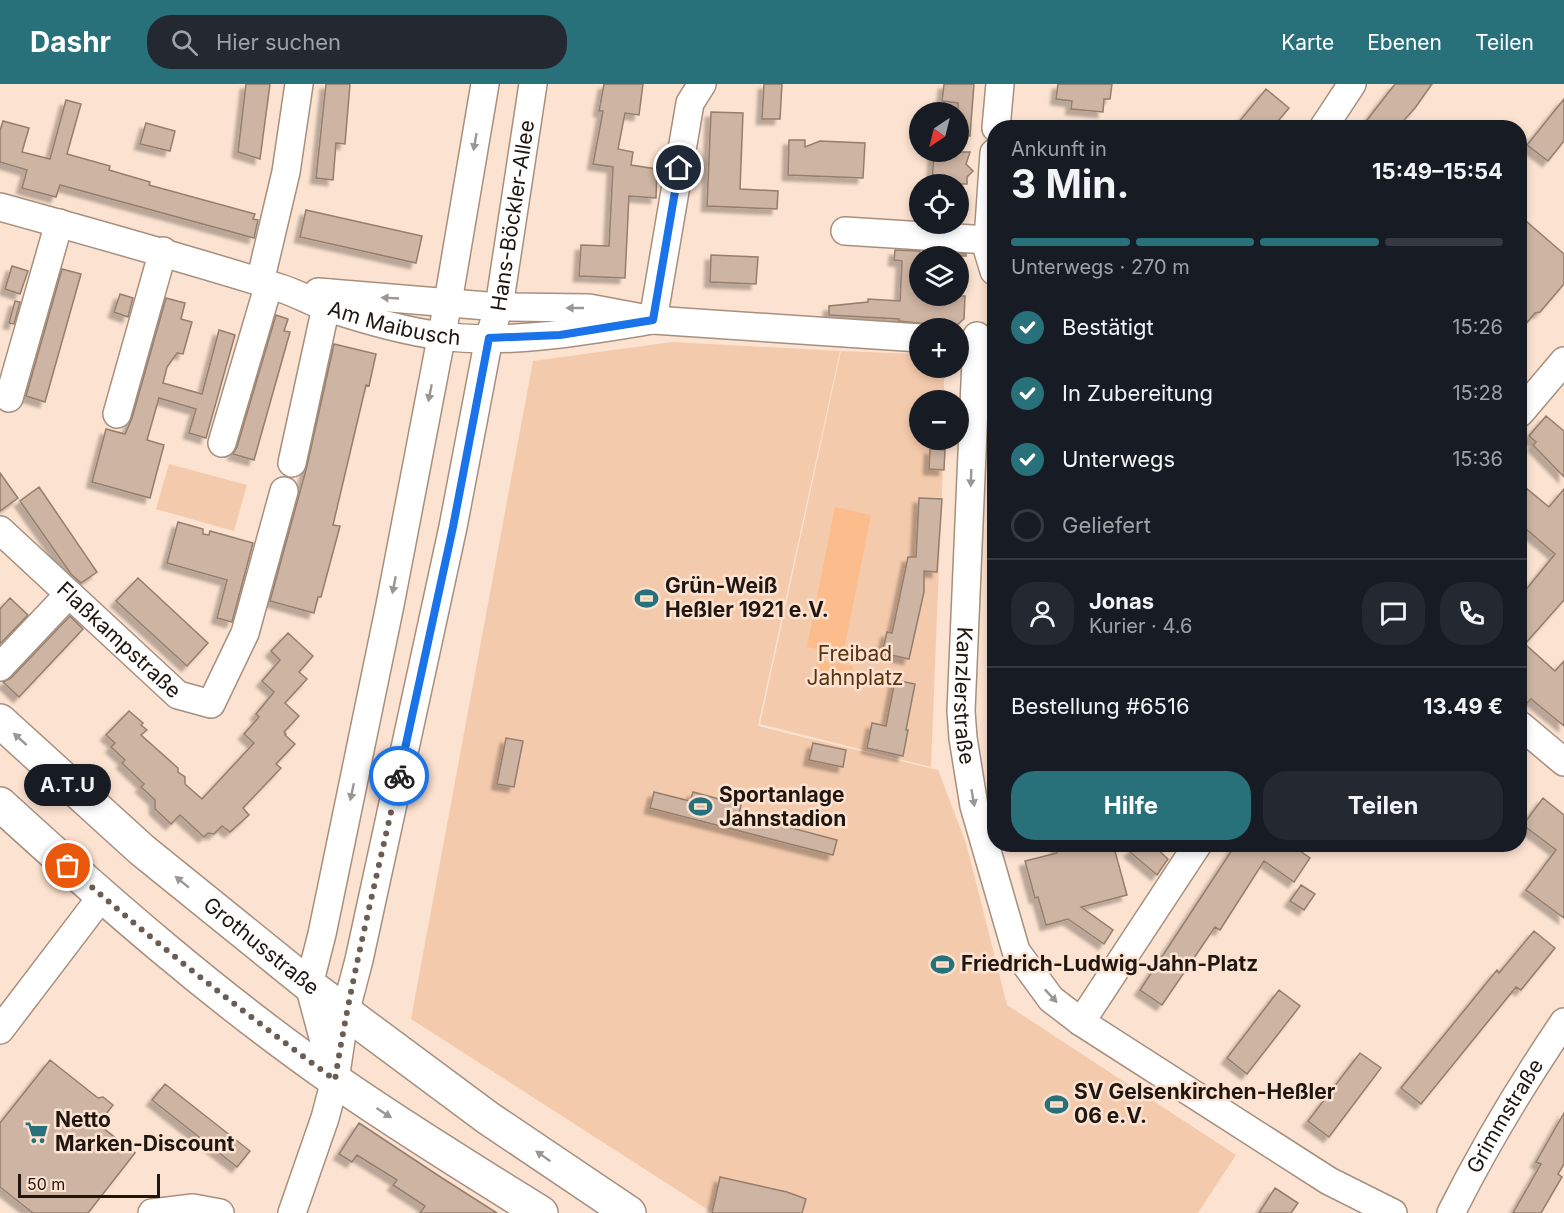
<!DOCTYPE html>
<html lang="de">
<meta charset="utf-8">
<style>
body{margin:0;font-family:Inter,sans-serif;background:#242831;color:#f1f3f6;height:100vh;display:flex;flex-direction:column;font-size:22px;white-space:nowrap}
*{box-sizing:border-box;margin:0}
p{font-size:20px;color:#9ea1a6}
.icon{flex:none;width:33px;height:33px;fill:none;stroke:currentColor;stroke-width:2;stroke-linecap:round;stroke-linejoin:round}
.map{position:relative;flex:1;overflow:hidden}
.details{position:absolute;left:987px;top:36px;width:540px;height:732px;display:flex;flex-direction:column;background:#171b24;border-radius:24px;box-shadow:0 3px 9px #0003}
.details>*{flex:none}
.needle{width:39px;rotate:215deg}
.buttons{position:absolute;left:909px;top:18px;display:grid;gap:12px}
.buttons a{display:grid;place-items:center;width:60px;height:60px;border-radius:50%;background:#171b24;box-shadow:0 3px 9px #0003;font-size:30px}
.scale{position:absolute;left:18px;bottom:15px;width:142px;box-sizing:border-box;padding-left:6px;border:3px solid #1f160f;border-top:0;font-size:16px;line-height:21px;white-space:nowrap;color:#1f160f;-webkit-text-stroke:4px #fce2d0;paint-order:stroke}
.pin{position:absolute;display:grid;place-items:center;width:51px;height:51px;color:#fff;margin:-26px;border:3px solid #fff;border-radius:50%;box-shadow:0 2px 6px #0007}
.courier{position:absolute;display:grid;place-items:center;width:60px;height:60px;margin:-30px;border:4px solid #1a73e8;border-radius:50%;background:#fff;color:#222;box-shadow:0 2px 8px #0007}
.bubble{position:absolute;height:42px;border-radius:21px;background:#171b24;box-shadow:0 3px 9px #0003;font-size:20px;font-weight:700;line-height:42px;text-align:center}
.summary em{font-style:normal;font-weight:700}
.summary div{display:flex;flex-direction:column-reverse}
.summary{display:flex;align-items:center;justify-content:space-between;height:102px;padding:0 24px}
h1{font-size:39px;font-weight:700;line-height:45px}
.bar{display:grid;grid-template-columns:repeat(4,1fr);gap:9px 6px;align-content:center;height:72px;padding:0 24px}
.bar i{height:8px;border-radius:4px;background:#363941}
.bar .on{background:#28717b}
.bar p{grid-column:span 4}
.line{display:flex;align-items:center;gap:15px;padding:0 24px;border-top:2px solid #363941}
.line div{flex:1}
.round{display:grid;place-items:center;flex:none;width:63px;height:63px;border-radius:24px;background:#242831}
ol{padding:0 24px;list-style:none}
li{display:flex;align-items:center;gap:18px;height:66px}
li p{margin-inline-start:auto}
li .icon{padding:6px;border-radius:50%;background:#28717b;color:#fff;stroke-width:4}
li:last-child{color:#9ea1a6}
li i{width:33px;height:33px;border:3px solid #363941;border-radius:50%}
.cta{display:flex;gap:12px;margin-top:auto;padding:12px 24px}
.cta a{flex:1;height:69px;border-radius:24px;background:#28717b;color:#fff;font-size:24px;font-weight:700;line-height:69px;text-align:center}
.cta a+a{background:#242831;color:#f1f3f6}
header{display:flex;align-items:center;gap:36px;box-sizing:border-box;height:84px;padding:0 30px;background:#28717b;color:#fff}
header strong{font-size:28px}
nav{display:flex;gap:33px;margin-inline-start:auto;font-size:21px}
.search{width:420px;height:54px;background:#242831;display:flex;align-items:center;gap:15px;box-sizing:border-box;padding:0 21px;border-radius:24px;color:#9ea1a6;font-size:22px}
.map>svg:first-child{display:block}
</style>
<header>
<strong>Dashr</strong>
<div class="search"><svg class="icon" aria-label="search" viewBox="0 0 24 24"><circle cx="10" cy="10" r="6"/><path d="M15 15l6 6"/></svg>Hier suchen</div>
<nav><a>Karte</a><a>Ebenen</a><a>Teilen</a></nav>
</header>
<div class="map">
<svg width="1564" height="1129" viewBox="0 0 1564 1129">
<defs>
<filter id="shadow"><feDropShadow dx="-5.5" dy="5.5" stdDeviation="1.5" flood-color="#0004"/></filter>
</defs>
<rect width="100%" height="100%" fill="#fce2d0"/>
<path fill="#f4caac" d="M672 258 840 267 758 642 938 686 966 759 1007 921 1236 1071 1198 1129H713L411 935 533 277Z
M841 267 919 270 920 284H944V316H920V356H944L931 683 760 640Z
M169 380 247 401 234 447 156 425Z"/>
<path fill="#fcbc8c" d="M835 423 871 431 843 570 807 563Z
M818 576 853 582 850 599 827 595V590L815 587Z"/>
<path fill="#cdb4a3" stroke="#957e6d" stroke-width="1.5" filter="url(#shadow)" d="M246 0H270L260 75 238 68Z
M326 0H350L345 60 336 59 333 96 316 94Z
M604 0H643L639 31 625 29 618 65 633 68 631 81 657 85 656 114 629 112 625 194 579 192 581 161 609 162 613 83 593 80 603 27H599Z
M764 0H782L780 35H762Z
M944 0H974L970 52H958V19L942 17Z
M1058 0H1112L1110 15H1104L1103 28 1071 25 1072 17 1056 15Z
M1395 0H1432L1415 24 1397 44H1377L1367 36Z
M1266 5 1289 24 1272 44H1234Z
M1564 15V57L1548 77 1527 61Z
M66 16 81 20 67 70 110 82 109 86 150 98 149 101 255 130 253 135 258 136 254 154 60 101 56 113 22 104 27 86 0 78V47L3 37 29 44 22 68 50 75Z
M711 28 743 29 740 105 778 107 777 125 707 122Z
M146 39 175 47 170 67 140 60Z
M789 56H805V63L820 57 865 59 863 94 788 91Z
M934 68H970L966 80 973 87 967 93V100H932Z
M306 126 422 152 416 179 300 153Z
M1520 132 1564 170V200L1540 228 1535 229 1520 247Z
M895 166 920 167V212H965L964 235 957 241 927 240 899 237V235L829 231V222L868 218V215L900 217 902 177 894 176Z
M931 168 966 170V172H931Z
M711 171 758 173 756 200 710 198Z
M12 182 28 187 20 210 5 205Z
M62 185 81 190 45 318 26 312Z
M120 210 133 214 128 233 114 228Z
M166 214 185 219 181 235 192 238 183 270 177 269 167 283 163 299 202 310 219 246 235 251 206 354 189 349 196 325 159 314 147 356 164 361 150 414 92 398 106 345 125 350 132 334Z
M15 217 20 218 14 240 9 239Z
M276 231 288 235 284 247 290 248 254 376 233 370 237 363Z
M334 260 376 270 369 302 366 301 333 441 340 442 321 513H318L314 529 270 517 307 382Z
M1546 332 1564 347V393L1533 361 1536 358 1529 352Z
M930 365 945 366 944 386 929 385Z
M0 389 18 414 0 427Z
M1520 399 1549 423 1564 405V516L1525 560 1555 587 1564 577V642L1531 615 1520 626V513L1555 470 1520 440Z
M39 403 97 488 81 499 71 490 20 417Z
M919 414 942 415 937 488 924 487V508L909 575 882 569 887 548 892 549 908 473H916Z
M178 438 203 445V450L209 451 210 447 253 459 232 538 217 534 227 496 167 479Z
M138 494 208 559 187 582 116 517Z
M10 514 28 531 0 560V525Z
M70 532 83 545 19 613 3 598 11 594Z
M288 549 313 572 299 588 307 595 285 619 299 632 284 648 286 650 285 651 295 660 276 680 281 684 243 724 249 731 230 748 222 742 214 750 208 749 204 753 180 731 171 740 155 725V716L141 703 144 700 122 679 125 676 111 663 115 659 106 651 129 627 143 639 141 641 147 646 141 651 178 684V688L185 693V700L202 715 254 659 244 650 259 633 256 630 274 608 262 597 280 576 271 567Z
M895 596 915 600 906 646H908L903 672 867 664 872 639 886 642Z
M506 654 523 657 514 703 497 700Z
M813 659 846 666 843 683 809 676Z
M654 708 690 717 693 708 741 721 739 730 837 756 833 771 650 724Z
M1543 714 1564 731V834L1526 806 1556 766 1523 741Z
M1066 760H1113L1127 811 1081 823 1113 846 1104 860 1068 835 1046 841 1038 813 1035 814 1025 777 1057 769 1056 763Z
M1138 760H1152L1168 775 1157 791 1130 768Z
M1236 760H1290L1310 774 1294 798 1264 777 1220 846 1215 843 1162 921 1140 906Z
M1301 801 1315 810 1304 826 1290 817Z
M1534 847 1555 864 1521 906 1516 903 1421 1020 1401 1004 1497 886 1499 889Z
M1279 906 1300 922 1247 990 1227 974Z
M1360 969 1381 984 1329 1053 1308 1037Z
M50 976 98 1014 103 1013 113 1021 98 1040 135 1069 88 1129H33L0 1103V1039Z
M165 1000 250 1067 237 1083 152 1016Z
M1564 1029V1080L1558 1090 1562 1093 1541 1129H1513L1541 1080 1536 1078Z
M359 1039 442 1094 497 1129H420L425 1122 393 1101 397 1096 357 1071 352 1078 339 1070Z
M720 1093 787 1108 806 1115 802 1129H712Z
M1275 1104 1298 1119 1291 1129H1259Z"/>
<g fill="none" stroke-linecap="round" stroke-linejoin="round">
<defs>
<g id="minor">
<path d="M996 44 1000 0"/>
<path d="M1323 44 1352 0"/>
<path d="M994 69 988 156V167L994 187"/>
<path id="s1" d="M0 123C94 149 187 175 280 204 296 209 310 217 326 223 362 235 404 247 441 252 509 261 586 247 653 236"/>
<path d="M845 147 988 156"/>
<path d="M260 198 286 88 299 0"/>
<path d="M318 208 499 223 589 224 653 236 920 254"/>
<path d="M653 236 690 19 702 0"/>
<path id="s2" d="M977 252 961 627 963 654 974 722 1016 867 1051 915 1081 938 1329 1097 1393 1129"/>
<path d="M9 314 59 139"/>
<path d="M1520 329 1564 277"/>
<path d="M117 330 163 167"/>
<path d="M222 359 269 200"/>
<path d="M292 379 329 209"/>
<path id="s3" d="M0 446 178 611 211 620 245 549 284 407"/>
<path d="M0 583 69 510"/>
<path d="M1520 641 1564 678"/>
<path d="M1081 938 1198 760"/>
<path d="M0 946 102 812"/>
<path d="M332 987 309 901 322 850 390 521 448 218 485 0"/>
<path d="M152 1129 193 1124 220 1129"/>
<path id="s4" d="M292 1129 325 1034 335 996 345 929 359 876 453 443 489 254 499 223 533 0"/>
<path id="s5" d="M1451 1129C1484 1063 1522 1000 1564 938"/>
</g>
<g id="major">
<path id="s6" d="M0 637 142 766 309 901 488 1034 629 1129"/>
<path d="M0 720C107 818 217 914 336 997 402 1043 472 1086 541 1129"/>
</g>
</defs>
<use href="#minor" stroke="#a78f7e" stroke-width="30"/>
<use href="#major" stroke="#a78f7e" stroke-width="36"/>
<use href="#minor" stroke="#fff" stroke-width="27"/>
<use href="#major" stroke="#fff" stroke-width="33"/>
</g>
<defs><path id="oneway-solid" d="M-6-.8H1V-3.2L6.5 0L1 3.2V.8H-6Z" transform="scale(1.5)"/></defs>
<g fill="#9a9693">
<use href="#oneway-solid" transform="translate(475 58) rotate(100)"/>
<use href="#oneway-solid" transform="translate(390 214) rotate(-177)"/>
<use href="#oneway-solid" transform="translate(575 224) rotate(-180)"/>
<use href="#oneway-solid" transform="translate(430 309) rotate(101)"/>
<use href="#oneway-solid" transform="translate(971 394) rotate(92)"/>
<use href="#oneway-solid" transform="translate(394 501) rotate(101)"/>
<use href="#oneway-solid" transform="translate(20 655) rotate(-138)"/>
<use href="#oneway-solid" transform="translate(352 708) rotate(102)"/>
<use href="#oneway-solid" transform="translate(973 714) rotate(80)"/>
<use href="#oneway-solid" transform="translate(182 798) rotate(-141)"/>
<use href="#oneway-solid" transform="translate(1051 912) rotate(47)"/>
<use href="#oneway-solid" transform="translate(384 1029) rotate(33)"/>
<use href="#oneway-solid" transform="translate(543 1072) rotate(-145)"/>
</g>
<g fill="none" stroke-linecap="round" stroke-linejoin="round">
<path stroke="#6c5d53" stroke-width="6" stroke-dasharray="0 10.8" d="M68 782C153 858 243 928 335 996 351 894 377 793 399 692"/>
<path stroke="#1a73e8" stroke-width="8" d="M399 692 453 443 489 254 560 251 653 236 679 84"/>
</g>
<defs>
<symbol id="stadium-bare" viewBox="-9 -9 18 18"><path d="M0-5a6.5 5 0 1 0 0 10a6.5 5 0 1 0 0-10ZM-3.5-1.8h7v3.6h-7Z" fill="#28717b" stroke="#fce2d0" stroke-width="2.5" paint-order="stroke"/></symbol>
<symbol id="supermarket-bare" viewBox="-9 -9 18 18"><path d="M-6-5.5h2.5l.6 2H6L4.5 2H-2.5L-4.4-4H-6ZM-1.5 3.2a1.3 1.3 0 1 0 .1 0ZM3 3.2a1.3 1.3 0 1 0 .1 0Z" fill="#28717b" stroke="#fce2d0" stroke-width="2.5" paint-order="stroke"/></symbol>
</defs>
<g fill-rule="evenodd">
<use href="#stadium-bare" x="630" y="498" width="33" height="33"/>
<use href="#stadium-bare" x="684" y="706" width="33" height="33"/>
<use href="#stadium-bare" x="926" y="864" width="33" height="33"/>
<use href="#stadium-bare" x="1040" y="1004" width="33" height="33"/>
<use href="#supermarket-bare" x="20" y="1032" width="33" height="33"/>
</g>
<g text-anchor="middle" stroke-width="5" stroke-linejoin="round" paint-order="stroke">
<g font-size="21" fill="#1f160f" stroke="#fce2d0">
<text dy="7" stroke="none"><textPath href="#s4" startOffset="1023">Hans-Böckler-Allee</textPath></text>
<text dy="7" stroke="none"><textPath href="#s1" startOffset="412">Am Maibusch</textPath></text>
<text dy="7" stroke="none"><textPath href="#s3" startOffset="162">Flaßkampstraße</textPath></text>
<text dy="7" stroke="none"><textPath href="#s2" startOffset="360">Kanzlerstraße</textPath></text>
<text dy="7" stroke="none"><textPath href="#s6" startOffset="345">Grothusstraße</textPath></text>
<text dy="7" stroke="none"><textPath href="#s5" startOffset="111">Grimmstraße</textPath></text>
</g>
<g font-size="21" font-weight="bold" fill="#1f160f" stroke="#fce2d0" text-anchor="start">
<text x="665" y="509">Grün-Weiß<tspan x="665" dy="24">Heßler 1921 e.V.</tspan></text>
<text x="719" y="718">Sportanlage<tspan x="719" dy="24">Jahnstadion</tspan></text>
<text x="961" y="887">Friedrich-Ludwig-Jahn-Platz</text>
<text x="1074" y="1015">SV Gelsenkirchen-Heßler<tspan x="1074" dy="24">06 e.V.</tspan></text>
<text x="55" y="1043">Netto<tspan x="55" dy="24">Marken-Discount</tspan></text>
</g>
<g font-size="21" fill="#5b320e" stroke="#fce2d0">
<text x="855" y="577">Freibad<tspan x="855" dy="24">Jahnplatz</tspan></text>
</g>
</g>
</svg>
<div class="buttons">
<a><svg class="needle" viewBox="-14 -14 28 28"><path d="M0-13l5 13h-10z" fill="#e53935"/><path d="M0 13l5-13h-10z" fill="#9ea1a6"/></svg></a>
<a><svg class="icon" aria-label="locate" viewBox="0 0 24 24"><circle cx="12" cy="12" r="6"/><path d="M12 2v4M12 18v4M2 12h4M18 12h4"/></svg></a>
<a><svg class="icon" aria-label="layers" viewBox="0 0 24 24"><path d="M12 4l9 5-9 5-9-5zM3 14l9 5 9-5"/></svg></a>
<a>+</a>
<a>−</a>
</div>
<div class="scale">50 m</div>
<div class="pin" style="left:68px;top:782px;background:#ea580c"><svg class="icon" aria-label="bag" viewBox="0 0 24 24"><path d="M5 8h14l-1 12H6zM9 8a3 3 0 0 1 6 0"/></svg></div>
<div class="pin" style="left:679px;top:84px;background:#1f2937"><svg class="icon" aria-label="home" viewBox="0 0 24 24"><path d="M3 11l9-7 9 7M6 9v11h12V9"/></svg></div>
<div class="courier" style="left:399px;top:692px"><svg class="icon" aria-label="bike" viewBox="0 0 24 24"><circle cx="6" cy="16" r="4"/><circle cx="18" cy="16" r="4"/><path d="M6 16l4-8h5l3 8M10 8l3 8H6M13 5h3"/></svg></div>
<div class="bubble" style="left:24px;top:680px;width:87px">A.T.U</div>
<section class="details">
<div class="summary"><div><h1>3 Min.</h1><p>Ankunft in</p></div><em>15:49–15:54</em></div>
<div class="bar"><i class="on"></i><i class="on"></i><i class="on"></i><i></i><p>Unterwegs · 270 m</p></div>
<ol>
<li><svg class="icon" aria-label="check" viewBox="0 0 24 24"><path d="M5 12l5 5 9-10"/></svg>Bestätigt<p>15:26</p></li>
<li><svg class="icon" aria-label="check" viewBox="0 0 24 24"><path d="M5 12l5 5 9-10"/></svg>In Zubereitung<p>15:28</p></li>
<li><svg class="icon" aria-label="check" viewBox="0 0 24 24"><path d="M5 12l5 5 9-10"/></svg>Unterwegs<p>15:36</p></li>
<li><i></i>Geliefert</li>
</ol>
<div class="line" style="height:108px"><a class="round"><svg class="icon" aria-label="person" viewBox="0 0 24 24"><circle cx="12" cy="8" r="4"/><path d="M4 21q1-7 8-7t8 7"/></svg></a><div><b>Jonas</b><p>Kurier · 4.6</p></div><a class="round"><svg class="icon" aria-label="chat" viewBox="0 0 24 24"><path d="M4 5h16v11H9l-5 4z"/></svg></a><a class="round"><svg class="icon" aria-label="phone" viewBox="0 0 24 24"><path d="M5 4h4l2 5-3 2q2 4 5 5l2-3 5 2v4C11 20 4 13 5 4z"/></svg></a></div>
<div class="line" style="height:78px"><div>Bestellung #6516</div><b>13.49 €</b></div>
<div class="cta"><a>Hilfe</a><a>Teilen</a></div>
</section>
</div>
